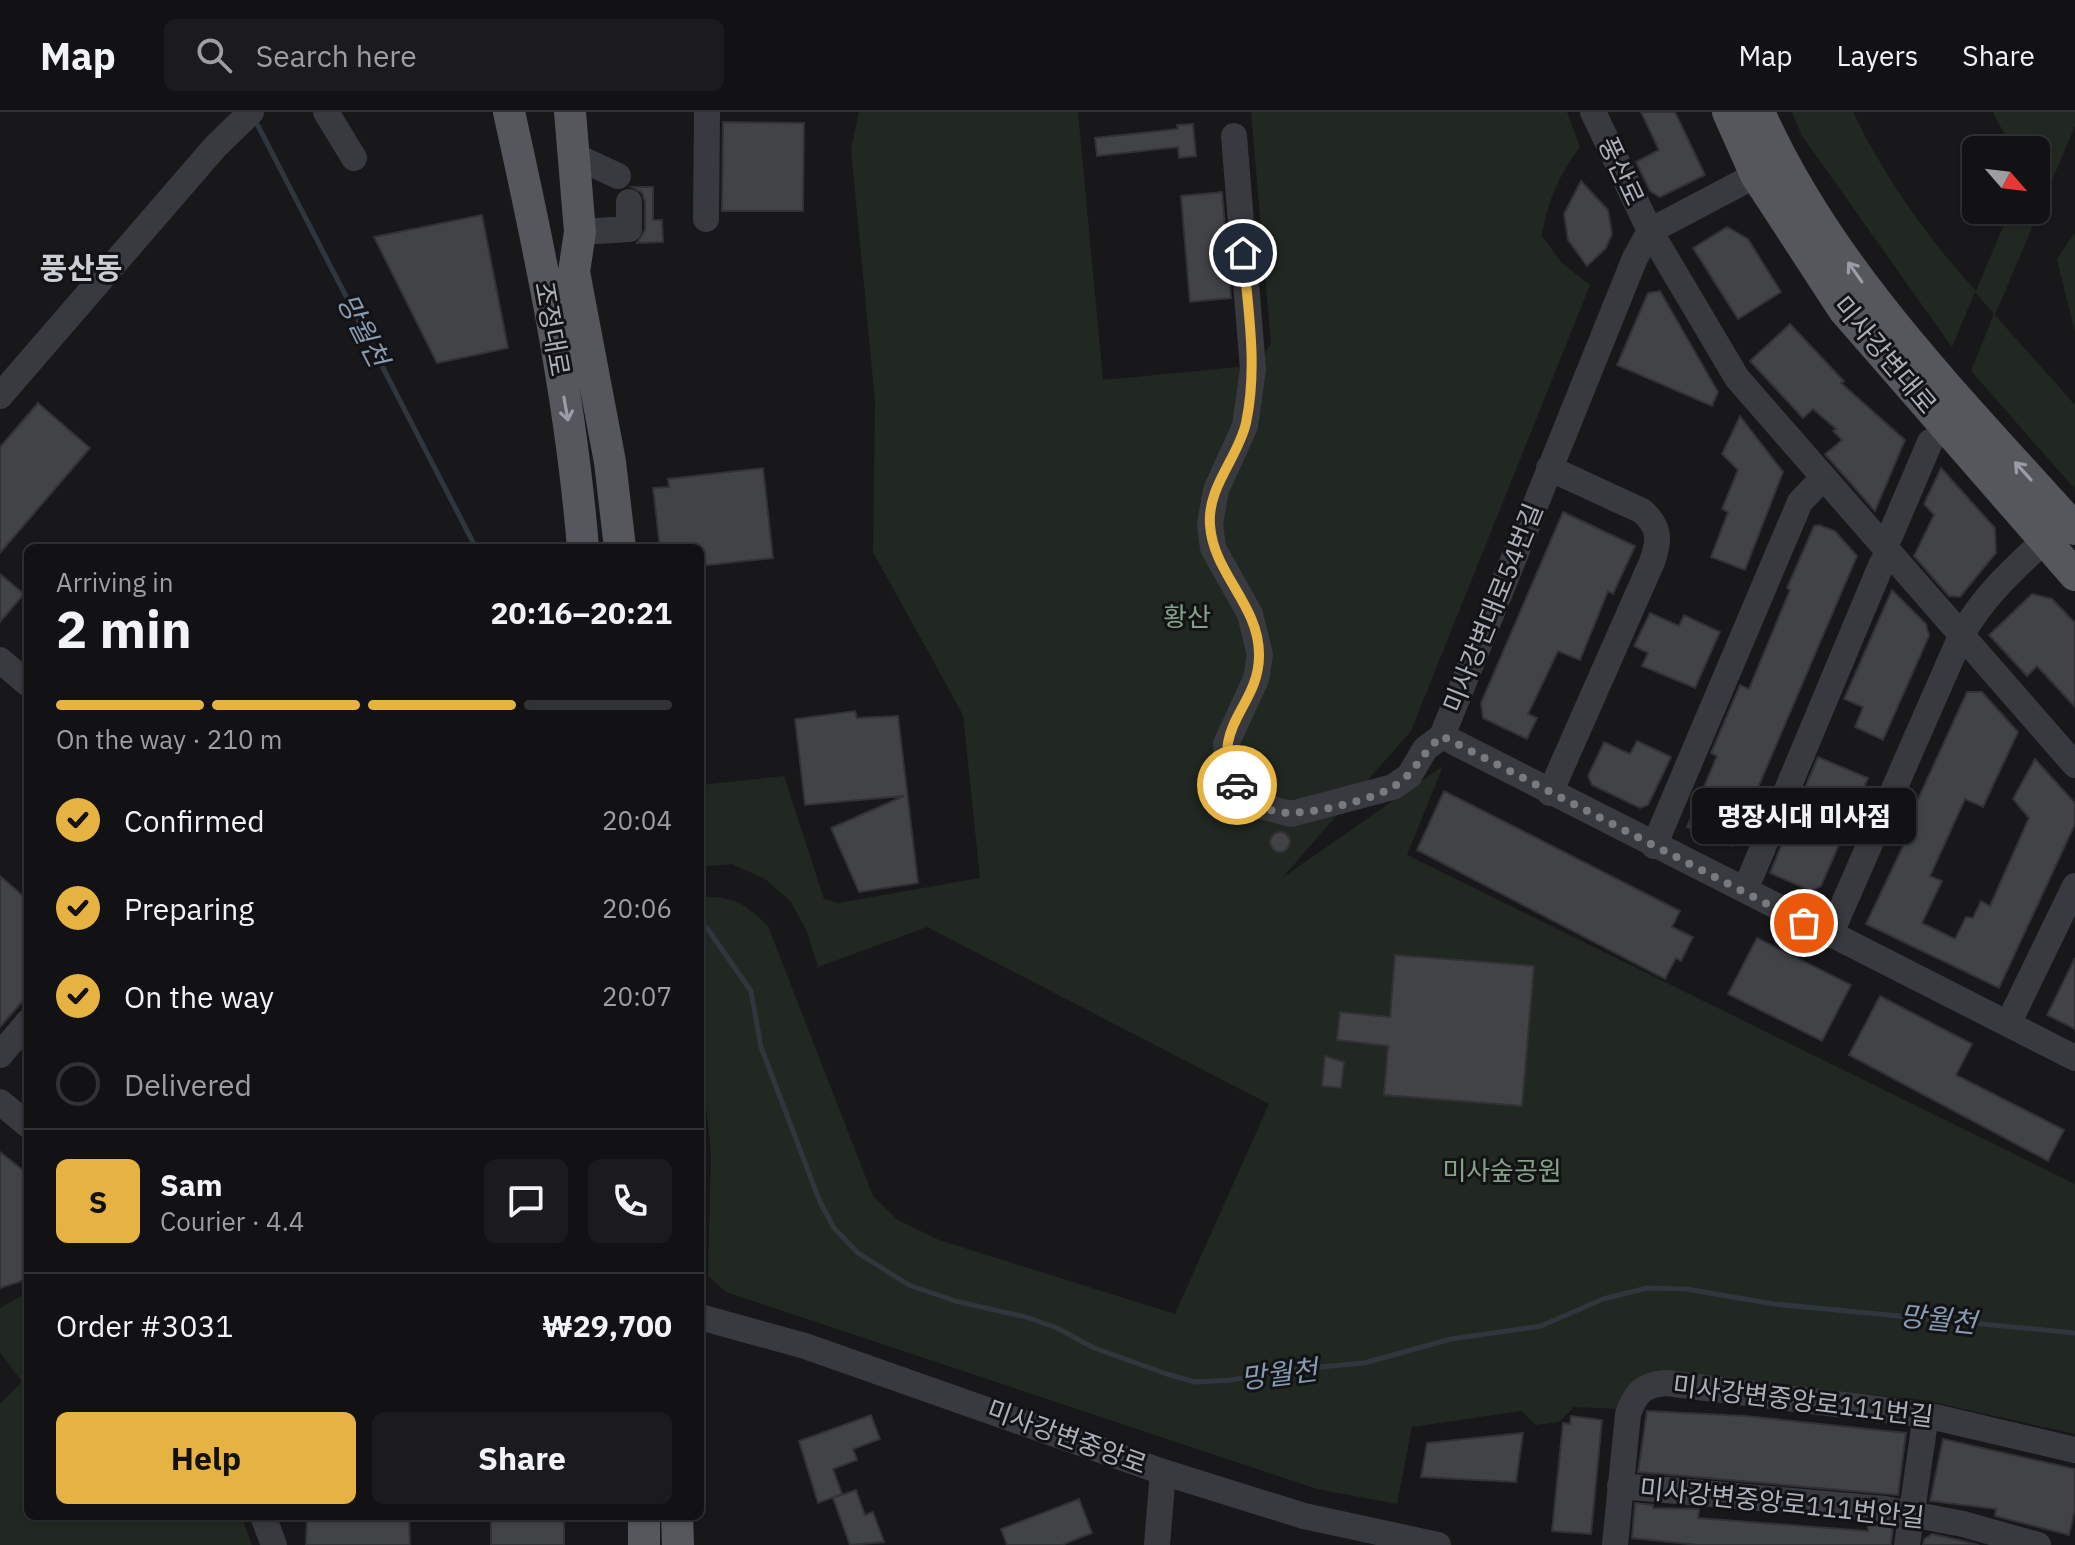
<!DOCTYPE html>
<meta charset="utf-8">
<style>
body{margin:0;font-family:"IBM Plex Sans","Noto Sans KR",sans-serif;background:#1b1b1d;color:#f1f3f6;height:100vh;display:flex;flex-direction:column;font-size:30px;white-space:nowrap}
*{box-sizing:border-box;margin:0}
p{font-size:26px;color:#9c9ea0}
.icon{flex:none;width:44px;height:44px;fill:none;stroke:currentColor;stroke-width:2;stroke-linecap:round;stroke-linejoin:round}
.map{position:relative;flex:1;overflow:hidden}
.panel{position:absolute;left:24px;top:432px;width:680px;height:976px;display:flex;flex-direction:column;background:#121214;border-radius:12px;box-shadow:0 2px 6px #0004,0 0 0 2px #313234}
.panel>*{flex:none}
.needle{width:52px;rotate:118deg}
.fabs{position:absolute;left:1962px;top:24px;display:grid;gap:16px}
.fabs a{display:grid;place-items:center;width:88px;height:88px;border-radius:12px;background:#121214;box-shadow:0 2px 6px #0004,0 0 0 2px #313234;font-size:40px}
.pin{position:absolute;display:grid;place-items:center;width:68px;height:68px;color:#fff;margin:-34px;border:4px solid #fff;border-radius:50%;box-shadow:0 2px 8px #0007}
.courier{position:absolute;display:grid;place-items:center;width:80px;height:80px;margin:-40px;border:6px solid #e6b343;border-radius:50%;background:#fff;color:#222;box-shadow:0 2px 10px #0007}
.bubble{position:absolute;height:56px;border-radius:12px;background:#121214;box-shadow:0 2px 6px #0004,0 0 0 2px #313234;font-size:26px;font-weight:800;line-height:56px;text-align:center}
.head em{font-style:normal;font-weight:800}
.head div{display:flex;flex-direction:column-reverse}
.head{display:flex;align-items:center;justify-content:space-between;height:136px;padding:0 32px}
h1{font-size:52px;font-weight:800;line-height:60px}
.bar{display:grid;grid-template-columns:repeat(4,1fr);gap:12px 8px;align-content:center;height:96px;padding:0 32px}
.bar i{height:10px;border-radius:6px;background:#313234}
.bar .active{background:#e6b343}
.bar p{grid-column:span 4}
.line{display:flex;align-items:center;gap:20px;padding:0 32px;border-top:2px solid #313234}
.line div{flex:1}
.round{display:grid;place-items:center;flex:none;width:84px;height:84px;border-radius:12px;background:#1b1b1d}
ol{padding:0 32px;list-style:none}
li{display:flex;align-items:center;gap:24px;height:88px}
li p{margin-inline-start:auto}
li .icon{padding:8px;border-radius:50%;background:#e6b343;color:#111;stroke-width:4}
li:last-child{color:#9c9ea0}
li i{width:44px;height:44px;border:4px solid #313234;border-radius:50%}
.action{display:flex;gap:16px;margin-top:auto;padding:16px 32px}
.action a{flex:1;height:92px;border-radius:12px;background:#e6b343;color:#111;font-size:32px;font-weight:800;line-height:92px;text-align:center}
.action a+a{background:#1b1b1d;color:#f1f3f6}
header{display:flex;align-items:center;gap:48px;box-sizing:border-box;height:112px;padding:0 40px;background:#121214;border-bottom:2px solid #313234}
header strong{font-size:38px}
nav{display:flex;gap:44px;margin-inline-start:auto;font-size:28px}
.search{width:560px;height:72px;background:#1b1b1d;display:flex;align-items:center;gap:20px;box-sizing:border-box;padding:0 28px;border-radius:12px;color:#9c9ea0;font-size:30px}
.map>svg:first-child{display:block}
</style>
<header>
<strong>Map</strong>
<div class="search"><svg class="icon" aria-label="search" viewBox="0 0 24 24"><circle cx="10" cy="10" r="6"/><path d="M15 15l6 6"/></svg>Search here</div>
<nav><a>Map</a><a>Layers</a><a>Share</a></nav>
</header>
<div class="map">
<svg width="2075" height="1433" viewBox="0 0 2075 1433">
<rect width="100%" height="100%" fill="#18181a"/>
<path fill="#202821" d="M859 0H1078L1103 268 1239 255 1253 257 1271 232 1251 0H1567L1580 35C1559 63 1548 88 1542 124L1561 150 1590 173 1411 619 1282 766 1443 654 1407 743 2075 1072V1322L1923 1288 1653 1260 1632 1271 1618 1297 1574 1295 1559 1310 1536 1313 1521 1299 1412 1315 1397 1392 1317 1377 726 1180 708 1164 711 1041 700 941V785C733 784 745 791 768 814L873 1084 898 1108 939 1128 1175 1202 1269 992 927 815 818 855 806 817 790 789 765 767 732 752 700 755V673L784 664 824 787 838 791 980 766 963 603 873 440 875 289 851 37Z
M1792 0H1853C1884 64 1927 126 1976 179L2010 98H2036V38C2013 38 2002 20 1993 0H2075V14L1995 203 2075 293V377L1971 259 1994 202 1975 180 1952 235 1802 24Z
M2075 120V221L2057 147Z
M28 1180V1404H241L252 1433H0V1292L22 1270 0 1240V1196Z"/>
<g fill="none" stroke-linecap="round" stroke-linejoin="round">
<path stroke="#2f363d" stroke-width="5" d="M255 8 476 436
M707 816 751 879 761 935 820 1090 834 1116 858 1141 909 1173 955 1189 1026 1205 1057 1216 1094 1236 1167 1262 1195 1270 1231 1268 1288 1258 1364 1251 1451 1227 1541 1214 1603 1187 1647 1176 1686 1177 1774 1192 2075 1221"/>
</g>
<path fill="#424347" stroke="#323236" stroke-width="2" d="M1641 0H1675L1705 63 1660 85 1650 79 1636 50 1659 38Z
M723 10 804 11 803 99H722Z
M1193 12 1196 44 1179 46 1178 35 1097 44 1095 26 1178 17 1177 13Z
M1581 69 1608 98 1612 122 1606 136 1587 154 1568 128 1564 102Z
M632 75H653V108H662L663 130 637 131 645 118V90L642 81Z
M1222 80 1231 186 1190 190 1181 84Z
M482 103 508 236 437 251 374 125Z
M1727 115 1748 127 1781 180 1738 207 1693 136Z
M1660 179 1718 280 1712 294 1617 253 1648 181Z
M1790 212 1844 269 1841 271 1905 328 1875 399 1825 342 1842 328 1833 319 1836 317 1813 297 1803 306 1750 249Z
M38 291 90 336 0 441V335Z
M1740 304 1783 360 1745 458 1711 445 1728 400 1722 397 1738 358 1722 342Z
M763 356 773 446 700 454V436H660L653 376 669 375 668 367Z
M1941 356 1995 416 1996 441 1960 485 1949 484 1914 444 1934 403 1924 392Z
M1563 400 1635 434 1613 482 1608 479 1580 548 1558 539 1528 602 1537 606 1527 627 1483 606 1481 591Z
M1819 413 1835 419 1857 444 1733 734 1687 715 1717 644 1711 641 1740 573 1749 577 1790 478 1787 476 1814 414Z
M0 462 24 482 0 510Z
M1892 478 1926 512 1929 524 1883 628 1855 615 1863 595 1844 587Z
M2032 482 2052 487 2075 511V595L2037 554 2027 564 1989 523Z
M1650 501 1679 514 1684 503 1720 520 1695 576 1642 554 1648 541 1634 534Z
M1967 580H1982L2018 620 1983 695 1965 687 1930 764 1942 769 1922 811 1955 827 1966 805 1973 806 1981 789 1990 794 2029 706 2013 687 2035 647 2075 691V712L1999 876 1866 812 1915 709 1909 707Z
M855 599 857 606 898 604 918 771 859 780 831 716 904 684 805 693 795 607Z
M1637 629 1671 645 1648 693 1640 696 1592 673 1588 664 1604 630 1630 642Z
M1818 645 1868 666 1821 774 1811 779 1770 761 1784 727 1793 731 1809 694 1799 690Z
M1444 679 1680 799 1672 815 1693 825 1681 849 1676 846 1665 867 1417 738Z
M1270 730a10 10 0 1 1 20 0a10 10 0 1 1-20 0Z
M0 764 28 788V883L0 915Z
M1757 826 1851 873 1822 929 1728 882Z
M1395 843 1534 854 1522 994 1384 983 1388 934 1337 928 1340 900 1390 905Z
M2075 846V917L2047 903Z
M1880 884 1972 932 1956 963 2064 1018 2048 1049 1849 943Z
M1325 944 1344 950 1341 976 1322 974Z
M0 1040 28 1062V1167L0 1176Z
M1647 1299 1746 1304 1906 1321 1898 1383 1638 1360Z
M871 1303 880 1327 853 1337 857 1348 833 1357 842 1382 818 1391 799 1329Z
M1571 1304 1602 1308 1591 1422 1552 1419 1563 1311 1570 1312Z
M1523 1321 1516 1370 1421 1365 1427 1331Z
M1943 1327 2075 1357V1397L2069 1423 1995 1404 1996 1397 1930 1389Z
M856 1378 865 1403 873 1400 884 1430 850 1433 833 1386Z
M1079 1387 1092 1421 1062 1433H1007L1001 1417Z
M1635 1391 1653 1393V1396L1699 1397 1698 1406 1868 1419V1413L1893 1415 1891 1433H1698L1632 1426Z
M307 1404H409L410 1433H306Z
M491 1404H564V1433H491Z
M1932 1422 1959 1428 1979 1433H1923L1924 1427Z"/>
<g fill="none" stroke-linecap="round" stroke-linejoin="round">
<path stroke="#393a3f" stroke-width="26" d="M326 0 354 46
M1593 0 1650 119 1737 266 2075 653
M1234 24 1253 257 1245 314 1216 378 1210 412 1213 436 1250 502 1260 543 1256 567 1226 632 1228 652 1246 683 1261 694 1291 702 1393 675 1409 664 1425 637 1442 624
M573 43 618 64
M706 107 707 0
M580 120 629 117V90
M0 284 215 35 251 0
M1549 356 1642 399C1660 415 1660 428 1652 450L1550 681
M1890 424 1930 330
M0 548 28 572
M1442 624 2075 946
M1442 624 1635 146 1650 119 1771 55
M1654 734 1800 390 1823 366
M1751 764 1882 451
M1830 823 1961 524C1982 486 2012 458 2044 429
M2008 912 2075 774
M0 943 28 910
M0 990 28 1013
M700 1205 805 1234 1163 1360 1304 1404 1438 1433
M1620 1374 1885 1397 1963 1412 2038 1433
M263 1404 274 1433
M1157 1433 1163 1360
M1615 1433 1628 1302C1636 1280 1643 1273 1666 1271L1926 1303 2075 1338
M1907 1433 1926 1303"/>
<path stroke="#55575d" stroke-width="32" d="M509 0C541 144 571 289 583 436
M570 0 580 120 574 160 610 350 620 436
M1728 0 1756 63 1844 198 2075 463
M1759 0C1830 160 1960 288 2075 417
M644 1404V1433
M677 1404 678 1433"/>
</g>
<defs><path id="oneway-shaft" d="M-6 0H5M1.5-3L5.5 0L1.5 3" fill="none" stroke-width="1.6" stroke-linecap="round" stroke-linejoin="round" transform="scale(2)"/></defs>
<g stroke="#9a9da7">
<use href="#oneway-shaft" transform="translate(1855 160) rotate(-125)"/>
<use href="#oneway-shaft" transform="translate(566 297) rotate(80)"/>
<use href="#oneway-shaft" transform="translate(2023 359) rotate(-132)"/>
</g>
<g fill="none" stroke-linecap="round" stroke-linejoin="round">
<path stroke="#787a81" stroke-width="8" stroke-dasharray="0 14.4" d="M1237 673C1248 686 1261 696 1277 700 1303 705 1375 688 1396 673 1416 660 1423 639 1442 624L1804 811"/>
<path stroke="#e6b343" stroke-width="10" d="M1237 673C1206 615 1260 596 1259 542 1259 493 1213 461 1210 413 1207 375 1238 346 1246 311 1258 255 1248 197 1243 141"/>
</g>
<g text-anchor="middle" stroke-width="6" stroke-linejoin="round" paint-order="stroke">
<g font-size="26" fill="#abafb9" stroke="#131315">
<text transform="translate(1621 59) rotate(65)" y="9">풍산로</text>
<text transform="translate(552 217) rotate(80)" y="9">조정대로</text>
<text transform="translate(1885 243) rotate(50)" y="9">미사강변대로</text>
<text transform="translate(1493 496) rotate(-68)" y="9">미사강변대로54번길</text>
<text transform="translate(1803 1289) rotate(7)" y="9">미사강변중앙로111번길</text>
<text transform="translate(1067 1325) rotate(20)" y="9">미사강변중앙로</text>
<text transform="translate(1782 1391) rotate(6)" y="9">미사강변중앙로111번안길</text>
</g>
<g font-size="26" fill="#83a286" stroke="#131315">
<text x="1187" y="514">황산</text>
<text x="1502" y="1068">미사숲공원</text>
</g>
<g font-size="28" font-style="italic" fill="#859bb1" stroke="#131315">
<text transform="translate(363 218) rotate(63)" y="10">망월천</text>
<text transform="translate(1938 1207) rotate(6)" y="10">망월천</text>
<text transform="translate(1279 1262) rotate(-7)" y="10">망월천</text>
</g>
<g font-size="30" font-weight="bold" fill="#ccced5" stroke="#131315">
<text x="81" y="167">풍산동</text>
</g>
</g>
</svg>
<div class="fabs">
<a><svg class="needle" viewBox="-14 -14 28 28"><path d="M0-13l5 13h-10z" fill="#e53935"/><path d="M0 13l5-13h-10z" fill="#9c9ea0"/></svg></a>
</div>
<div class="pin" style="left:1804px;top:811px;background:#ea580c"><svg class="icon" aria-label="bag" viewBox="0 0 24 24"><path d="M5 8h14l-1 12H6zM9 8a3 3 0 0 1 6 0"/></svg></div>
<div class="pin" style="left:1243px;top:141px;background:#1f2937"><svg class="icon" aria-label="home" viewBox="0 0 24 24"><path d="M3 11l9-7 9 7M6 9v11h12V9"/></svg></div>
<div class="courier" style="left:1237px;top:673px"><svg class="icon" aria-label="car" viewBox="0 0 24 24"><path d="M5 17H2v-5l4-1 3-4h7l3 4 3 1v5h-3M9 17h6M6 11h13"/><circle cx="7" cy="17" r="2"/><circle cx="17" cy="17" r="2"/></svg></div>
<div class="bubble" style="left:1692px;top:676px;width:224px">명장시대 미사점</div>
<section class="panel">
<div class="head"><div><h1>2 min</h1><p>Arriving in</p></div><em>20:16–20:21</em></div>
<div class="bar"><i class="active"></i><i class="active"></i><i class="active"></i><i></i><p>On the way · 210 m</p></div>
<ol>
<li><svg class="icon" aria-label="check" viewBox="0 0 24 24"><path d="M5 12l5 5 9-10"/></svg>Confirmed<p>20:04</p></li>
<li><svg class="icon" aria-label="check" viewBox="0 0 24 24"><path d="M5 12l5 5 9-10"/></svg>Preparing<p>20:06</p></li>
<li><svg class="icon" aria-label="check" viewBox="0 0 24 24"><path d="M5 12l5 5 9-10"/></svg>On the way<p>20:07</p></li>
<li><i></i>Delivered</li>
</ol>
<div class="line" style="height:144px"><b class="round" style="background:#e6b343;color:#111">S</b><div><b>Sam</b><p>Courier · 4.4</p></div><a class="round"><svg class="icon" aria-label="chat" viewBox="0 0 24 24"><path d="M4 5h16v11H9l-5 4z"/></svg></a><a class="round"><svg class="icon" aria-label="phone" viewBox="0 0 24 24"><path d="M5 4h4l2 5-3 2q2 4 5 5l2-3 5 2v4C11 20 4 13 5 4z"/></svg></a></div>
<div class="line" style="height:104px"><div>Order #3031</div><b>₩29,700</b></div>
<div class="action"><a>Help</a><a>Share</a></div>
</section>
</div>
